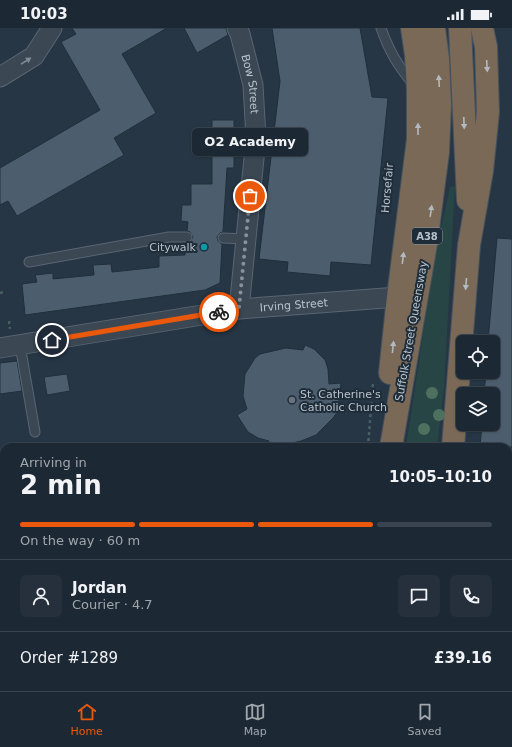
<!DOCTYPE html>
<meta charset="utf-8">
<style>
body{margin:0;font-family:"DejaVu Sans",sans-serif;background:#25303c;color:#f1f3f6;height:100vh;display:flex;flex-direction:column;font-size:15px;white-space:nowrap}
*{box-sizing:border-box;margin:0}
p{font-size:13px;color:#a0a6ac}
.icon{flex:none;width:22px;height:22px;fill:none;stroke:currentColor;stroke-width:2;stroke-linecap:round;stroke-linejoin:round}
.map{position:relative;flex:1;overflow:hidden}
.side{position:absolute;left:0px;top:415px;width:512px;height:248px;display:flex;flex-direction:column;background:#1c2834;border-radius:12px 12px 0 0;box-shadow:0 1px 3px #0004,0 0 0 1px #3a444f}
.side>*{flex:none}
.fabs{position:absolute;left:456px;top:307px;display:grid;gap:8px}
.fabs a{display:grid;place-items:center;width:44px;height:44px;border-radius:6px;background:#1c2834;box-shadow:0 1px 3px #0004,0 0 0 1px #3a444f;font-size:20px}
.pin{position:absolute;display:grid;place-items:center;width:34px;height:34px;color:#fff;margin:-17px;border:2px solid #fff;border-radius:50%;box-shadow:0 1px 4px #0007}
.courier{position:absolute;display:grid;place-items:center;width:40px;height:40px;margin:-20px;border:3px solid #ea580c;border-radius:50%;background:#fff;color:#222;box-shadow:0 1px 5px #0007}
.bubble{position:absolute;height:28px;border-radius:6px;background:#1c2834;box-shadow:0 1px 3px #0004,0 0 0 1px #3a444f;font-size:13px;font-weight:800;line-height:28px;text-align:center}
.overview em{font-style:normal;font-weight:800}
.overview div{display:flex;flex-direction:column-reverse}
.overview{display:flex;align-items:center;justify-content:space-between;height:68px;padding:0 20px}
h1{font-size:26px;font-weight:800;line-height:30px}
.bar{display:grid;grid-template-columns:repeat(4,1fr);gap:6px 4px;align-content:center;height:48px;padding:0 20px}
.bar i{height:5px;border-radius:3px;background:#3a444f}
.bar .on{background:#ea580c}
.bar p{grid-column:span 4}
.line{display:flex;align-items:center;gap:10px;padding:0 20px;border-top:1px solid #3a444f}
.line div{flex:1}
.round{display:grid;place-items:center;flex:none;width:42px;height:42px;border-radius:6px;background:#25303c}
.status{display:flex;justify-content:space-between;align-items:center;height:28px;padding:0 20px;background:#1c2834;direction:ltr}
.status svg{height:11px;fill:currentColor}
.tabs{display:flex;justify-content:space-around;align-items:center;height:56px;border-top:1px solid #3a444f;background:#1c2834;font-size:11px;color:#a0a6ac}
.tabs a{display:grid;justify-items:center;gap:2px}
.tabs .on{color:#ea580c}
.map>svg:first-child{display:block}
</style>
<div class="status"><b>10:03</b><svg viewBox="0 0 49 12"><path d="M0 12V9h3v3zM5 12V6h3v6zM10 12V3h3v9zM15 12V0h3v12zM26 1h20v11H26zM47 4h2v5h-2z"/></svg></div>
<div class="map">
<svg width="512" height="663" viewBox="0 0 512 663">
<rect width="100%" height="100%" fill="#263645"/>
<path fill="#284545" d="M455 158 444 360 437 419H406L435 227 450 159Z"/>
<path fill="#4c5e6d" stroke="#212f3b" d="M72 0H167L122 26 156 85 114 110 124 127 17 188 8 173 0 177V140L100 82 61 14 76 6Z
M184 0H226L228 7 197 25Z
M272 0H360L372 69 388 70 371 237 331 234 330 248 287 244 288 234 259 231 280 53Z
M212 92H234V140H227L223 204 220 205 217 209 218 213 222 216 220 255 205 262 25 287 22 256 37 254 35 247 53 245V251L94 247 93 237 111 236 112 244 159 239V228L185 227 186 215 190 214 193 209 190 204 187 203 188 194 181 193 182 177H191V156H212Z
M497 210 512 211V419H480L482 396H493V366H484L486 344H493V314H488Z
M305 317 314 321 325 332 328 341 329 356 341 355 338 383 333 390 316 407 301 413 288 416V419H268L269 413 258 410 248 404 237 387 247 381 243 368 245 346 255 330 260 326 286 320 303 322Z
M17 333 22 363 0 366V335Z
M67 346 70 363 47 367 44 349Z"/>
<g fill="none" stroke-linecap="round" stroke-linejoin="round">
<defs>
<path id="lane" d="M381 0C389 23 398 38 414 57
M223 210 246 211
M29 234 169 209H187
M20 317 35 404
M67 659 69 663"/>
<g id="street">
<path id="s1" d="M237 0 240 6 253 57 256 110 239 281"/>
<path d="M0 49 34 28 52 0"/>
<path id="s2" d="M0 320 239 281 398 269"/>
<path d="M508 460 512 459"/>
<path d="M174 659 175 663"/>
<path d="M40 663 51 659"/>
</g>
<path id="highway" d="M460 0 468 172
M390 345 398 269 418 111V62L416 27 412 0
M391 419 426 216 438 124 440 77 438 31 434 0
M453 419 469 217 482 143 488 84 486 19 482 0
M376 663V659
M432 663V659"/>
</defs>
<use href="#lane" stroke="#596571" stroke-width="11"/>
<use href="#street" stroke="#596571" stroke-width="21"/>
<use href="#highway" stroke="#45525e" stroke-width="24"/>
<path stroke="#476161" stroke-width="2.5" stroke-dasharray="3 3" stroke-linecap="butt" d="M0 265 4 264
M9 293 10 301
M368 419 373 354
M508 486H509L510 479H509
M508 492 512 490"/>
<use href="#lane" stroke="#3b4854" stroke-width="9"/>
<use href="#street" stroke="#3b4854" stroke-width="19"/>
<use href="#highway" stroke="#7a6957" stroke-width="22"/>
</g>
<g fill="#4e705f">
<circle cx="432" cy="365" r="6"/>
<circle cx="439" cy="387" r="6"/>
<circle cx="424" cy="401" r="6"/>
</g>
<defs><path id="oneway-solid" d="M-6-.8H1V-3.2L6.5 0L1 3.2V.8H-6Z"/></defs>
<use fill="#808b97" href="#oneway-solid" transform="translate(26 33) rotate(-32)"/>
<g fill="#b2b9c1">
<use href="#oneway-solid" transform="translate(487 38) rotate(87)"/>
<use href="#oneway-solid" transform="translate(439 53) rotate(-93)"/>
<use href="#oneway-solid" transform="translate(464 95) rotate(88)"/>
<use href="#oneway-solid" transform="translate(418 101) rotate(-90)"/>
<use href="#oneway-solid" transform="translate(431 183) rotate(-82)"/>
<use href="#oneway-solid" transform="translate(403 230) rotate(-83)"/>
<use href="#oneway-solid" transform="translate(466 256) rotate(95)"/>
<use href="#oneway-solid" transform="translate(393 319) rotate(-84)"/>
</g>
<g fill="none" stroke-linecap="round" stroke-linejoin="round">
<path stroke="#85919d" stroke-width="4" stroke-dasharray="0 7.2" d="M219 284 239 280 250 168"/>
<path stroke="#ea580c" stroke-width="5" d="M52 312 219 284"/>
</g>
<circle fill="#0f9aa8" stroke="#1f2d39" stroke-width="1.5" cx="204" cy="219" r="4"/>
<circle fill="#6b7280" stroke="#1f2d39" stroke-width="1.5" cx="292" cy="372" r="4"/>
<g text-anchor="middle" stroke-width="4" stroke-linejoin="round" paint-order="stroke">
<rect fill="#1f2d39" stroke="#8a95a1" stroke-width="1" x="412" y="200" width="30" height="16" rx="3"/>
<g font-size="10" font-weight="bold" fill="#b8c2cd">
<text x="427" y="212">A38</text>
</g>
<g font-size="11" fill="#b8c2cd" stroke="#1f2d39">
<text dy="4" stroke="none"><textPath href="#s1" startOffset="58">Bow Street</textPath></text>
<text transform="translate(387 160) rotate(-85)" y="4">Horsefair</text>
<text dy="4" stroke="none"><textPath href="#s2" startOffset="297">Irving Street</textPath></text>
<text transform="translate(411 303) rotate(-80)" y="4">Suffolk Street Queensway</text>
</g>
<g font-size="11" fill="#b8c2cd" stroke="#1f2d39" text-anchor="end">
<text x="196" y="223">Citywalk</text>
<text x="300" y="370" text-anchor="start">St. Catherine's<tspan x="300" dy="13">Catholic Church</tspan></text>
</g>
</g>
</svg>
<div class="fabs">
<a><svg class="icon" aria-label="locate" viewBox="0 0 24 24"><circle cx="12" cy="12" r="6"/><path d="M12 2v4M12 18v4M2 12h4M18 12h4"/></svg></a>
<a><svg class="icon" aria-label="layers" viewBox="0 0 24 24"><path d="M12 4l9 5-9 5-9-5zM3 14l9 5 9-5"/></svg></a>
</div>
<div class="pin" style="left:250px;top:168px;background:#ea580c"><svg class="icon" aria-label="bag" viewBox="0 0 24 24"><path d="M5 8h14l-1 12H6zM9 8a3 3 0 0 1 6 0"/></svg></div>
<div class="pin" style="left:52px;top:312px;background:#1f2937"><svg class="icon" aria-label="home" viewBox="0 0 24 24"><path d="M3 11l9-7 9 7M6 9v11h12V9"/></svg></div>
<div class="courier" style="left:219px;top:284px"><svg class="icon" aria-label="bike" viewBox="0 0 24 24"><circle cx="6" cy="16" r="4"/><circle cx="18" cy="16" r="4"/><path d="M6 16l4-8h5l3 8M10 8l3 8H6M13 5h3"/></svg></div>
<div class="bubble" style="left:192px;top:100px;width:116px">O2 Academy</div>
<section class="side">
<div class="overview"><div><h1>2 min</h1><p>Arriving in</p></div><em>10:05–10:10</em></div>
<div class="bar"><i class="on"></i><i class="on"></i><i class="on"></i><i></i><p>On the way · 60 m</p></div>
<div class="line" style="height:72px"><a class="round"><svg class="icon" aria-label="person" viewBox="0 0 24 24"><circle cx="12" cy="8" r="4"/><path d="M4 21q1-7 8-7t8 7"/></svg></a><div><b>Jordan</b><p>Courier · 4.7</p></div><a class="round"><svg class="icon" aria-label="chat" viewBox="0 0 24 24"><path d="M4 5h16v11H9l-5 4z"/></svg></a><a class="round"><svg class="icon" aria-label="phone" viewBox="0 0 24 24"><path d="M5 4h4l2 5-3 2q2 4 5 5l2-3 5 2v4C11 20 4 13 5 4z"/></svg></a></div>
<div class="line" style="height:52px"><div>Order #1289</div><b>£39.16</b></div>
</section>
</div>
<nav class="tabs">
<a class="on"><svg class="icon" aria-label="home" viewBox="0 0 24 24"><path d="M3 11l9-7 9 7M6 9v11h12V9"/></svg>Home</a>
<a><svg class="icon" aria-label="map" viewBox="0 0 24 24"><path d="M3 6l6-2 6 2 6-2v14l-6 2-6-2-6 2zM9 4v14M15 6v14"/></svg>Map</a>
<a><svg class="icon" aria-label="saved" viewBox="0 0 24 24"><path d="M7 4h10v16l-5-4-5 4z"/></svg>Saved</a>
</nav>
